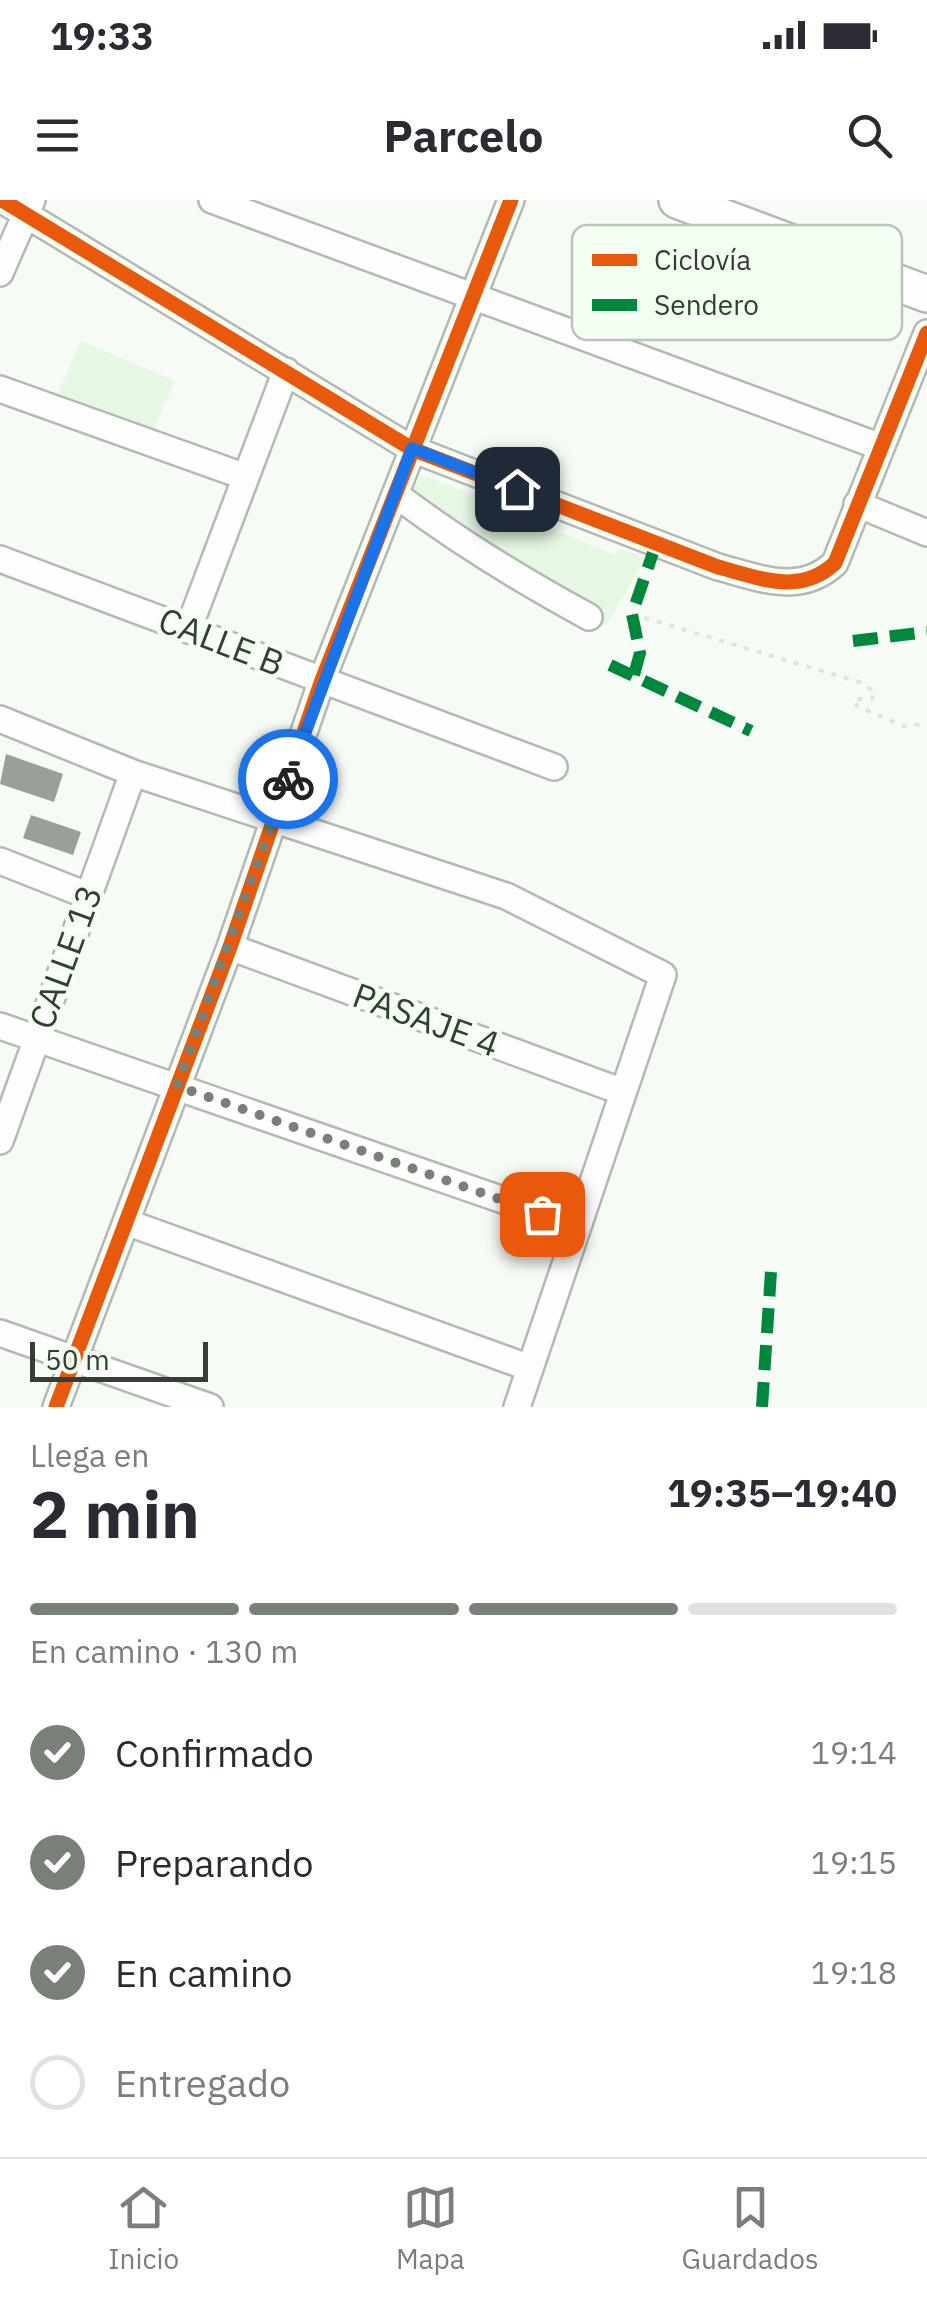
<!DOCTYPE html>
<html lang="es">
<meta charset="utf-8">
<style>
body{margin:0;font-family:"IBM Plex Sans",sans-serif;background:#f2f2f3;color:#2b2b33;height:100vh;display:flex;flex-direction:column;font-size:38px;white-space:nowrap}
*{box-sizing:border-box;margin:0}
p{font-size:32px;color:#7c7c81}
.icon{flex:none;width:55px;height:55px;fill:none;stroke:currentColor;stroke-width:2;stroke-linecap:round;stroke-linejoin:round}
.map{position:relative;height:1207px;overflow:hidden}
.panel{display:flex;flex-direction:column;background:#fff;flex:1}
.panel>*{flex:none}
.scale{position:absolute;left:30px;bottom:25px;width:178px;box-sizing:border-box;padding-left:10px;border:5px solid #343e33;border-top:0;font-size:28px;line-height:35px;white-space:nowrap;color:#343e33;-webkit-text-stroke:8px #f4fef3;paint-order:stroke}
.pin{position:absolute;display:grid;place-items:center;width:85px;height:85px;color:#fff;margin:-42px;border-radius:20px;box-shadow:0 5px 15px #0006}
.courier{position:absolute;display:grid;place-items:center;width:100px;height:100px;margin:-50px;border:8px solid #1a73e8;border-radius:50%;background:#fff;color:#222;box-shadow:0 2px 12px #0007}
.summary em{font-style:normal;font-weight:800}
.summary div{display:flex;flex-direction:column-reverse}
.summary{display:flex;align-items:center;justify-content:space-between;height:170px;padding:0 30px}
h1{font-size:65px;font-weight:800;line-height:75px}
.bar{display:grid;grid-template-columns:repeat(4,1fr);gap:15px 10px;align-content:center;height:120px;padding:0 30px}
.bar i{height:12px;border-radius:8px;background:#e1e1e2}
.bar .current{background:#788077}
.bar p{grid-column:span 4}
ol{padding:0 30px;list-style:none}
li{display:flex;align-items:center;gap:30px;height:110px}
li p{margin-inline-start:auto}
li .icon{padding:10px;border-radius:50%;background:#788077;color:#fff;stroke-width:4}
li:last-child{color:#7c7c81}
li i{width:55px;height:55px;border:5px solid #e1e1e2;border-radius:50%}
.status{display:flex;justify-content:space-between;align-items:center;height:70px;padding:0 50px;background:#fff;direction:ltr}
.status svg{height:28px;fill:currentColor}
header{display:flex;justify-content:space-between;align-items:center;height:130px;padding:0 30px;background:#fff;font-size:45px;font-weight:800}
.tabs{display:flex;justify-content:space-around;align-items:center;height:140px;border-top:2px solid #e1e1e2;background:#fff;font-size:28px;color:#7c7c81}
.tabs a{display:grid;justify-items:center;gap:5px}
.tabs .current{color:#788077}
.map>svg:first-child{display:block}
</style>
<div class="status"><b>19:33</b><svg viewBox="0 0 49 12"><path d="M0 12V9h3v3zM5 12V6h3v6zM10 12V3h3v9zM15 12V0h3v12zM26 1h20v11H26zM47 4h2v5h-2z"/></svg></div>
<header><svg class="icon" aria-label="menu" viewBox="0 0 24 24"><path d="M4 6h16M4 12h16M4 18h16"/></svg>Parcelo<svg class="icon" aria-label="search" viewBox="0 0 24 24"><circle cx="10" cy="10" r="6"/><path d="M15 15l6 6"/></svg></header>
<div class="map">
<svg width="927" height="1207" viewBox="0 0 927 1207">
<rect width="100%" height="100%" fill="#f6fbf6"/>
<path fill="#e6f7e4" d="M81 141 175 181 151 235 58 194Z
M429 277 615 355 619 349 646 357 606 426 418 309 410 291 420 278Z"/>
<path fill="#98a097" d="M6 554 63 574 54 602 0 584Z
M31 615 81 632 73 655 23 638Z"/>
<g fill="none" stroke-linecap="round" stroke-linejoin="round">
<defs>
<path id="street" d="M2 0 412 249 718 367C760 378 800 396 835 363L927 133
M212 0 881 247
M0 73 32 0
M0 189 246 277
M395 294C457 341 521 380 589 417
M857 304 927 333
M0 359 554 567
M188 430 286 171
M0 519 133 573 506 696 663 775 517 1207
M0 661 89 696
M230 747 623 892
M0 826 578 1026
M0 941 133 573
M126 1022 530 1168
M0 1133 210 1207
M56 1207 230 747 322 480 511 0"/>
<path id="secondary" d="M677 0 927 94"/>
</defs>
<use href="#street" stroke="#b3bab2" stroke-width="30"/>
<use href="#secondary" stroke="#b3bab2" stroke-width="40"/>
<path stroke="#e1e2e1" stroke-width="4" stroke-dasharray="5 8" stroke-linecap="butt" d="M632 414 859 482 875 492 872 499H854L857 506 903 526 927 524"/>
<use href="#street" stroke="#fefefe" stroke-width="25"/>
<use href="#secondary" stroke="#fefefe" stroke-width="35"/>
<path stroke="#00873e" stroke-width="12" stroke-dasharray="25 12" stroke-linecap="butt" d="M853 441 927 432
M610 465 751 531
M634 475 640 453 632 414 656 344
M762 1207 771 1072"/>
<defs>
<path id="cycleway" d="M2 0 412 249 718 367C760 378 800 396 835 363L927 133
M56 1207 230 747 322 480 511 0"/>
</defs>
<use href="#cycleway" stroke="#f4fef3" stroke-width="21"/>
<use href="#cycleway" stroke="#e8590c" stroke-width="15"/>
</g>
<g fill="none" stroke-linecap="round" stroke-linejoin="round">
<path stroke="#788077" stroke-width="10" stroke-dasharray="0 18" d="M288 579 177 886 542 1014"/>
<path stroke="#1a73e8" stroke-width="12" d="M288 579 412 248 517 289"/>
</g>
<g text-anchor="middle" stroke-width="10" stroke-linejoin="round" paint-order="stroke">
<g font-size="35" fill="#343e33" stroke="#f4fef3">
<text transform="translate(221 442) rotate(21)" y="12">CALLE B</text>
<text transform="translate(66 757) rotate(-70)" y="12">CALLE 13</text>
<text transform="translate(426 820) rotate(20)" y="12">PASAJE 4</text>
</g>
</g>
<rect x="572" y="25" width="330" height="115" rx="15" fill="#f4fef3" stroke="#bac4b9" stroke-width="2.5"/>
<rect x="592" y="54" width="45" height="12" fill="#e8590c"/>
<rect x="592" y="99" width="45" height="12" fill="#00873e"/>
<g font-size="28" fill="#343e33">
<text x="654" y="70">Ciclovía</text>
<text x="654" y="115">Sendero</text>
</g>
</svg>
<div class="scale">50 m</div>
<div class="pin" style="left:542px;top:1014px;background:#ea580c"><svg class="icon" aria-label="bag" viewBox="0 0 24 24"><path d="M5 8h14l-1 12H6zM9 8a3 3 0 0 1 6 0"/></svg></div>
<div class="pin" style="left:517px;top:289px;background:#1f2937"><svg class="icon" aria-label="home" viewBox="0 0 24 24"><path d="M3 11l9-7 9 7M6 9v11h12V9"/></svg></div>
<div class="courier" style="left:288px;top:579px"><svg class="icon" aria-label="bike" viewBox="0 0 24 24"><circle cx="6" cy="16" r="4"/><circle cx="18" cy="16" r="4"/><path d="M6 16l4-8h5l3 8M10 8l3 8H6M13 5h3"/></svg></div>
</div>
<section class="panel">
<div class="summary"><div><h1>2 min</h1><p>Llega en</p></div><em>19:35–19:40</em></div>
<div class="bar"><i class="current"></i><i class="current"></i><i class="current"></i><i></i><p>En camino · 130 m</p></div>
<ol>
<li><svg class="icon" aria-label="check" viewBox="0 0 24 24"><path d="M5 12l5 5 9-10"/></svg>Confirmado<p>19:14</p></li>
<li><svg class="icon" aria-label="check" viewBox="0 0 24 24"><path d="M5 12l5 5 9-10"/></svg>Preparando<p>19:15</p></li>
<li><svg class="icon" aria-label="check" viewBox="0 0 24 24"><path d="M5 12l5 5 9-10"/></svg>En camino<p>19:18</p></li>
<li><i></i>Entregado</li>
</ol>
</section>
<nav class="tabs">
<a class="current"><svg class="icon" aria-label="home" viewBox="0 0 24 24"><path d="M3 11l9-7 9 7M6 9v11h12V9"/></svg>Inicio</a>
<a><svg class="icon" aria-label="map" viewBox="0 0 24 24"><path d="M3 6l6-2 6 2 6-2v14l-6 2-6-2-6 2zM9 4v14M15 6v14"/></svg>Mapa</a>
<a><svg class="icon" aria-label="saved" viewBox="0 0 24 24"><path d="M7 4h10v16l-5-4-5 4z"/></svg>Guardados</a>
</nav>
